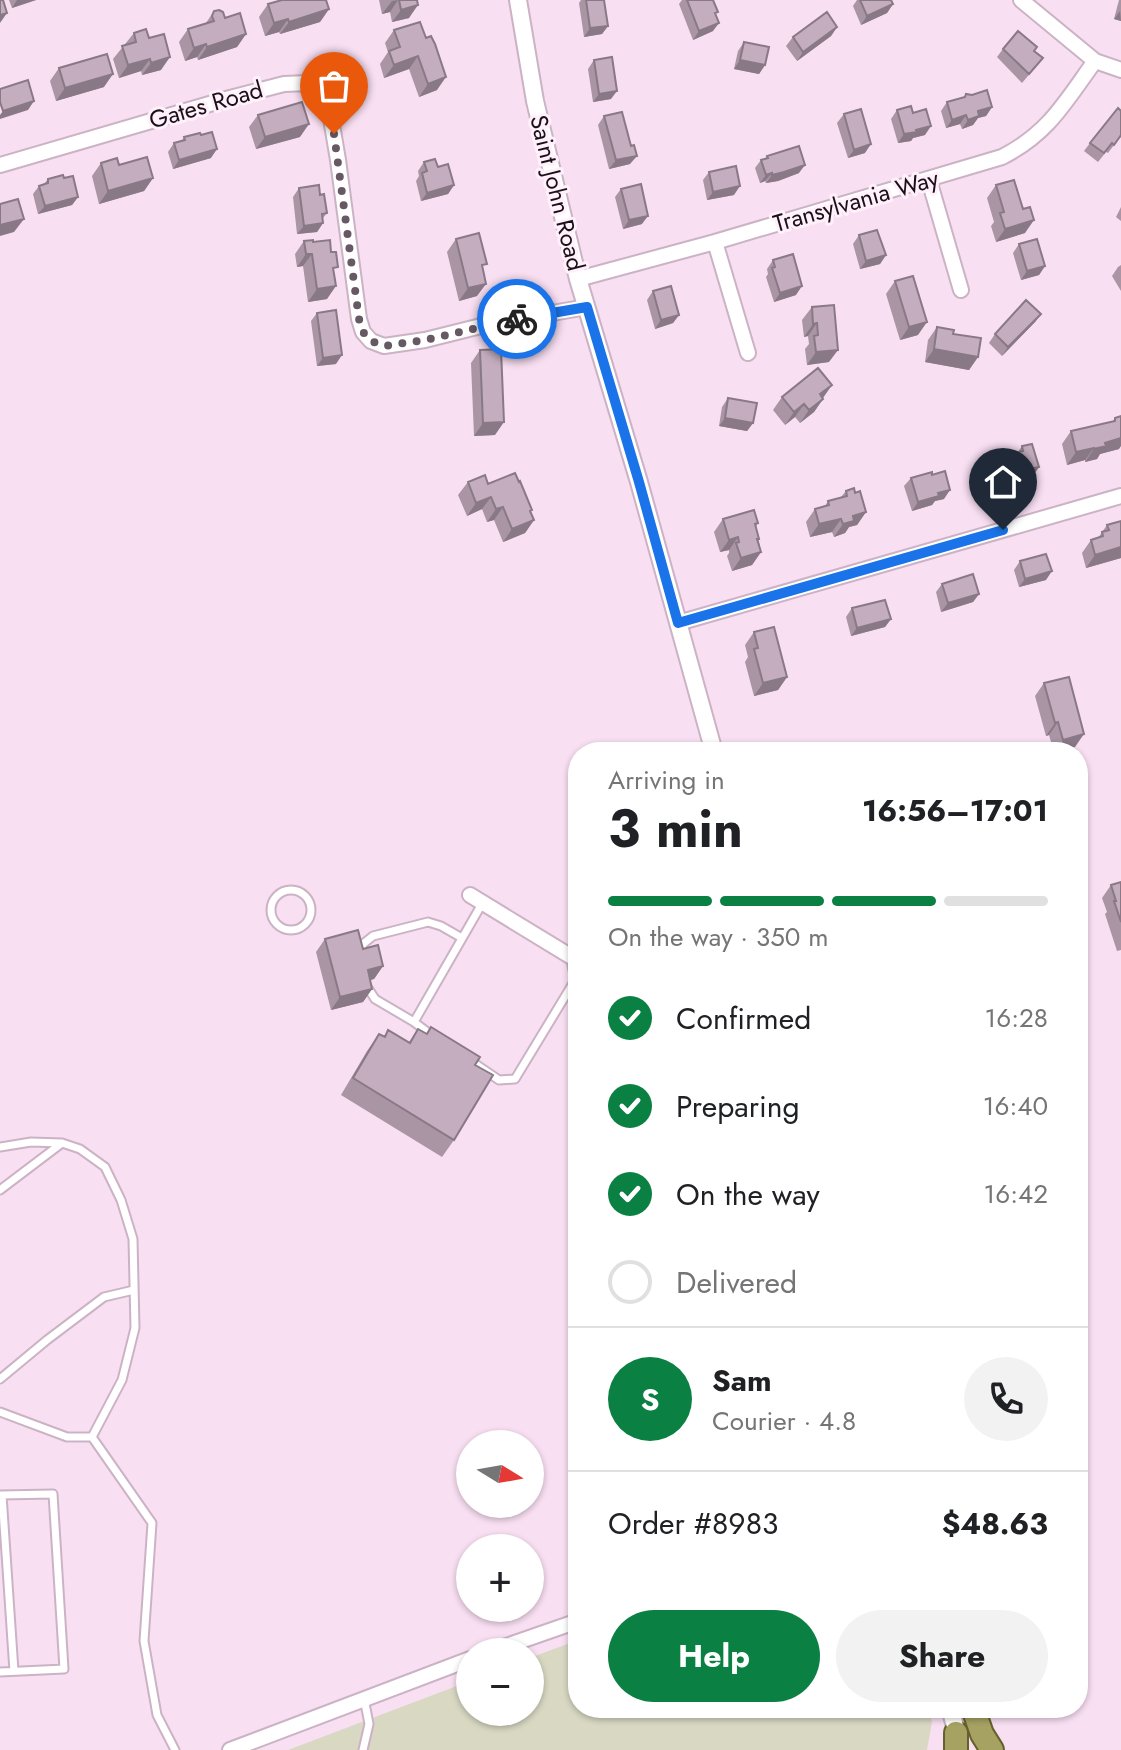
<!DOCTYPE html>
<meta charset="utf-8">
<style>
body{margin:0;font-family:Jost,sans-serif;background:#f2f2f2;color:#202124;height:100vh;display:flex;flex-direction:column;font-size:30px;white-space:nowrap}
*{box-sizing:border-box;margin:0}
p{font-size:26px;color:#757577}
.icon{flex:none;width:44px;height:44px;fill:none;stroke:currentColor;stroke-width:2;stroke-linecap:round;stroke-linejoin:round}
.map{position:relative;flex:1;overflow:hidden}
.side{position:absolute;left:568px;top:742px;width:520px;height:976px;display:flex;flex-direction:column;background:#fff;border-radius:32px;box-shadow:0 2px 6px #0004}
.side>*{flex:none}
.needle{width:52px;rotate:101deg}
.tools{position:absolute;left:456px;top:1430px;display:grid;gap:16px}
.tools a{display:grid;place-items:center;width:88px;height:88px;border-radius:50%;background:#fff;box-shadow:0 2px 6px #0004;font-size:40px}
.pin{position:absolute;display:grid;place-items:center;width:68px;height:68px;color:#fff;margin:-82px -34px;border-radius:50% 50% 50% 0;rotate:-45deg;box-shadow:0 0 8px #0007}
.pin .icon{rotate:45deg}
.courier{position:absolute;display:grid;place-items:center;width:80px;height:80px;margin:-40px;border:6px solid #1a73e8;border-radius:50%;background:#fff;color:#222;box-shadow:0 2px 10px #0007}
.overview em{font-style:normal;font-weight:700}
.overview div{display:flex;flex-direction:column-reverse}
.overview{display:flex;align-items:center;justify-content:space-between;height:136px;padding:0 40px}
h1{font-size:52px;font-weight:700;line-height:60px}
.bar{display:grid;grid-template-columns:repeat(4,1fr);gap:12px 8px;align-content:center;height:96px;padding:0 40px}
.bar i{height:10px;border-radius:6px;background:#e0e0e0}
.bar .selected{background:#0b8043}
.bar p{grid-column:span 4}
.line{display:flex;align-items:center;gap:20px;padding:0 40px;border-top:2px solid #e0e0e0}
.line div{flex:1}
.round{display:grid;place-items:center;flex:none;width:84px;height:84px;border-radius:42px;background:#f2f2f2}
ol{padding:0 40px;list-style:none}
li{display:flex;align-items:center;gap:24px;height:88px}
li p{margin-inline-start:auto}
li .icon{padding:8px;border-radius:50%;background:#0b8043;color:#fff;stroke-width:4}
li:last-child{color:#757577}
li i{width:44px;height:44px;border:4px solid #e0e0e0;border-radius:50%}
.action{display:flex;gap:16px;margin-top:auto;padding:16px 40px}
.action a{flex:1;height:92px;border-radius:48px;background:#0b8043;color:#fff;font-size:32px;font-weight:700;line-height:92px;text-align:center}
.action a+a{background:#f2f2f2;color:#202124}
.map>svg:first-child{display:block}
</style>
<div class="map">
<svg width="1121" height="1750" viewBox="0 0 1121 1750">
<rect width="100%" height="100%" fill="#f8dff2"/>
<path fill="#d9d8c3" d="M578 1640V1708H928L932 1722 927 1750H288L470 1681V1712H530V1658Z"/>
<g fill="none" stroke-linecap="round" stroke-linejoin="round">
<defs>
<path id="service" d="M271 910a20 20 0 1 1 40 0a20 20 0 1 1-40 0Z
M360 954 363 944 373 936 428 922 441 926 462 938
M366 985 375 999 414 1022
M434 1037 414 1022 483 902
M468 1059 499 1080 515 1079 575 980 570 956
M0 1147 31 1142 62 1143 80 1149 105 1167 121 1200 133 1239 135 1328 122 1380 92 1437
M0 1190 62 1143
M0 1379 47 1340 104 1297 134 1290
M0 1412 67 1437H92
M92 1437 152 1523 144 1641 157 1715 175 1750
M0 1495 53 1494 64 1669 0 1672
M2 1495 14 1671
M363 1750 369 1724 364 1698"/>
<path id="minor" d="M1021 0 1095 61 1121 70
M0 165 230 98 284 84 308 83 319 88 329 107 338 160 359 319 363 332 371 341 384 346 425 340 489 324 587 307
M929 180 961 290
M715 242 748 353
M578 279 715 242 1002 157C1049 133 1065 102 1095 61
M678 623 1121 496
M470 895 570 956 578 955
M489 1652 578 1621
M230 1750 470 1659"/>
<path id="tertiary" d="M518 0 535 101 578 279 639 482 714 752
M950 1708 959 1741"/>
<path id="trunk" d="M973 1708 982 1734 992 1750
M956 1750V1733"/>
</defs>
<use href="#service" stroke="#cbb3c5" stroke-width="11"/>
<use href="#minor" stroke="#cbb3c5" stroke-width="18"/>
<use href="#tertiary" stroke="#cbb3c5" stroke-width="20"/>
<use href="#trunk" stroke="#66602e" stroke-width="26"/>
<use href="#service" stroke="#fff" stroke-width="7"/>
<use href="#minor" stroke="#fff" stroke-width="14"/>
<use href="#tertiary" stroke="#fff" stroke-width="16"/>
<use href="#trunk" stroke="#a6a262" stroke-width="22"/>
</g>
<path fill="#a995a4" d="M9 0H36L12 8Z
M379 0H417L409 18 392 22 390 12 382 14Z
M581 0H604L608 26 602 34 584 37 579 3Z
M682 0H713L716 15 713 31 693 40 679 4Z
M857 0H860L893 4 887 13 861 25 853 6Z
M1119 0H1121V21L1114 19Z
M268 4 329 9 320 22 280 34 279 32 265 36 259 17Z
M214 11 246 34 237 47 198 60 197 57 185 61 179 42 188 29 206 23Z
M420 22 437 90 419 97 409 69 384 78 380 64 388 52 385 43 394 30Z
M837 27 831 36 797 61 786 46 793 37Z
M134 33 149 38 161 70 142 75 141 71 119 78 113 59Z
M744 42 765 65 759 74 734 69 738 51Z
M1003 49 1035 51 1043 58 1022 83 997 57Z
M594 60 611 99 593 102 588 69Z
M59 68 104 87 56 101 50 81Z
M947 102 992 107 986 116 978 118 973 125 962 129 960 124 946 128 941 111Z
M897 110 913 113 925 135 913 138 911 141 898 143 891 119Z
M1121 111V138L1120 137 1108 153 1106 152 1098 162 1084 151 1090 143Z
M844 114 865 153 848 158 837 123Z
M258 115 300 137 256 149 249 127Z
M604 116 631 146 630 164 609 169 598 125Z
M184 137 211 158 173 169 168 152 174 143 182 141Z
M767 156 799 173 778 181 766 183 765 181 760 183 755 168 761 160 765 159Z
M424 162 454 185 448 194 421 201 416 181 419 176 418 171Z
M101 163 119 165 153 178 144 191 99 204 92 176Z
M709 172 734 195 707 200 703 180Z
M64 178 78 197 72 205 38 214 33 194 39 186 44 184 48 179Z
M996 185 1025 233 996 242 991 226 994 222 987 198Z
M299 188 320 195 327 213 323 218V223L317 232 297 234 293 197Z
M621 189 642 224 623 229 615 197Z
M1121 207V221L1116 217Z
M859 235 886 255 880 264 860 269 853 244Z
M456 239 483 270 477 296 459 301 447 252Z
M304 241 313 242 331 252 334 273 327 299 308 302 303 266 297 267 295 254Z
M1019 244 1045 266 1039 275 1021 280 1013 253Z
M773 260 796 295 774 302 766 277 768 274 767 269Z
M1121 265V291L1112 276 1118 267Z
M895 281 918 335 900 340 886 294Z
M653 291 679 315 673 323 655 329 647 300Z
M812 307 829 362 807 365 805 349 809 344 808 336 804 337 802 320Z
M317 313 336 364 317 366 311 321Z
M1041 314 1035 322 1002 356 989 343 995 334Z
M937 327 953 334 978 357 969 370 925 362 928 340Z
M480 350 495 435 474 436 471 363Z
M782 397 822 398 823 399 814 412 800 423 795 417 785 425 773 410Z
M728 398 753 423 747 431 719 426 722 407Z
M1115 418 1119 449 1100 454 1097 459 1085 462V460L1067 465 1062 444 1071 431 1112 422Z
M1022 446 1033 476 1027 477 1024 482 1012 485V481L995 485 991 465 997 457 1018 452Z
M911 478 944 499 935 501 932 505 912 511 904 486Z
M468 482 488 484 530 512 534 520 525 533 503 542 494 520 487 522 482 509 467 516 458 495Z
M846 491 855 493 866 512 857 525 849 527 845 533 834 537 832 532 810 537 806 522 815 509 825 506 828 501 841 497Z
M723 519 758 523 756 526 761 552 752 565 732 571 727 556 729 553V550L720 552 714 532Z
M1121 521V558L1086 568 1082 553 1091 540 1098 538 1107 525Z
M1020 561 1046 580 1019 587 1014 570Z
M942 584 979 594 973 602 941 612 936 592Z
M852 608 891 619 885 627 851 636 846 617Z
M754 632 787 677 778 690 754 696 745 662 748 657 745 645Z
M1044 683 1075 747 1054 752 1049 735 1046 736 1035 696Z
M1121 882V950L1117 951 1105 914 1107 912 1102 898 1111 885Z
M325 939 363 949 383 966 374 979 370 980 372 989 363 1002 331 1010 316 952Z
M431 1027 475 1065 454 1140 442 1157 341 1095 367 1051 379 1034 384 1037 409 1042 418 1029 426 1034Z"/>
<path fill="#897986" d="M17 0H36L12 8Z
M398 0 390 12 382 14 392 1Z
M893 4 887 13 861 25 867 16Z
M418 5 409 18 392 22 401 10Z
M329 9 320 22 280 34 289 22Z
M1120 11 1121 21 1114 19Z
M7 13 0 23V15Z
M288 19 279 32 265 36 274 23Z
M719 23 713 31 693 40 699 31Z
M608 26 602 34 584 37 590 28Z
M837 27 831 36 797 61 803 52Z
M246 34 237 47 198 60 207 47Z
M206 44 197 57 185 61 194 48Z
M418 56 409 69 384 78 394 65Z
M170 57 161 70 142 75 151 63Z
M150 59 141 71 119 78 128 65Z
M740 60 765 65 759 74 734 69Z
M113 74 104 87 56 101 65 88Z
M446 77 437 90 419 97 428 84Z
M617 91 611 99 593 102 599 94Z
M34 101 28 110 0 119V115L3 111Z
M992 107 986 116 978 118 973 125 962 129 968 120 978 111Z
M966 115 960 124 946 128 952 120Z
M309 124 300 137 256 149 265 137Z
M931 126 925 135 913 138 911 141 898 143 904 134Z
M871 144 865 153 848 158 854 150Z
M217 149 211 158 173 169 179 160Z
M637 156 630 164 609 169 616 160Z
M805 165 799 173 778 181 766 183 772 175Z
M772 173 765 181 760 183 766 175Z
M153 178 144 191 99 204 108 191Z
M454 185 448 194 421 201 427 193Z
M740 186 734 195 707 200 713 192Z
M78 197 72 205 38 214 45 206Z
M648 216 642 224 623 229 629 220Z
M24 219 14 232 0 236V225Z
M1034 220 1025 233 996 242 1005 229Z
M323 223 317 232 297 234 304 226Z
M306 254H312L303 266 297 267Z
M886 255 880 264 860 269 866 261Z
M1045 266 1039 275 1021 280 1027 271Z
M486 284 477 296 459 301 468 288Z
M336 286 327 299 308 302 317 289Z
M802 286 796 295 774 302 780 293Z
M1041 314 1035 322 1002 356 1008 347Z
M679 315 673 323 655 329 661 320Z
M927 322 918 335 900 340 909 327Z
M817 323 808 336 804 337 813 324Z
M934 349 978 357 969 370 925 362Z
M838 350 829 362 807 365 816 352Z
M342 355 336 364 317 366 323 358Z
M832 385 823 398 820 394Z
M823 399 814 412 800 423 809 410Z
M804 404 795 417 785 425 794 412Z
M725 418 753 423 747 431 719 426Z
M504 422 495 435 474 436 483 423Z
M1121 438V446L1119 449 1100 454 1097 459 1085 462 1094 449 1105 443Z
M1094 448 1085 460 1067 465 1076 452Z
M1039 467 1033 476 1027 477 1024 482 1012 485 1018 476 1029 469Z
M1018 472 1012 481 995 485 1002 476Z
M950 490 944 499 935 501 932 505 912 511 918 502 938 493Z
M491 497 482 509 467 516 476 503Z
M503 507 494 520 487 522 496 509Z
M866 512 857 525 849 527 845 533 834 537 843 524 853 516Z
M841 519 832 532 810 537 819 524Z
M534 520 525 533 503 542 512 529Z
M738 537 729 550 720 552 729 540Z
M1121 547V558L1086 568 1095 555Z
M761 552 752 565 732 571 741 558Z
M1052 571 1046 580 1019 587 1025 579Z
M979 594 973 602 941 612 948 603Z
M891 619 885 627 851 636 857 628Z
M787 677 778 690 754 696 763 683Z
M1058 722 1049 735 1046 736 1055 723Z
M1084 734 1075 747 1055 752 1063 740Z
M383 966 374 979 359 983 368 970Z
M372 989 363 1002 331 1010 340 997Z"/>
<path fill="#c4adbf" stroke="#897986" stroke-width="2" d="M0 0H3L7 13 0 15Z
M282 0H326L329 9 289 22 288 19 274 23 268 4Z
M399 0H417L418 5 401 10Z
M586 0H604L608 26 590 28Z
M687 0H713L718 12 715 13 719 23 699 31Z
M860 0H891L893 4 867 16Z
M219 10 223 12 225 18 240 13 246 34 207 47 206 44 194 48 188 29 214 21 212 16 214 11Z
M827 12 837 27 803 52 793 37Z
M420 22 426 38 431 36 435 44 446 77 428 84 418 56 394 65 389 51 400 47 394 30Z
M146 29 149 38 164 34 170 57 151 63 150 59 128 65 122 46 136 42 134 33Z
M1018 31 1037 47 1034 51 1043 58 1029 74 1003 49Z
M744 42 769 47 765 65 740 60Z
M107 54 113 74 65 88 59 68Z
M612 57 617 91 599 94 594 60Z
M28 80 34 101 3 111 0 102V89Z
M987 90 992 107 978 111 979 116 968 120 966 115 952 120 947 102 965 97 966 94 972 95Z
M302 102 309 124 265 137 258 115Z
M911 106 913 113 926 109 931 126 916 130 917 132 904 134 897 110Z
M1118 108 1121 111V135L1114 145 1112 143 1104 153 1090 143Z
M861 109 871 144 854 150 844 114Z
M622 112 631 146 634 145 637 156 616 160 604 116Z
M212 132 217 149 179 160 174 143 185 140 184 137 200 133 201 135Z
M799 146 805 165 784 172 772 175V173L766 175 761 160 768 158 767 156Z
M147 157 153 178 108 191 101 163 117 158 119 165Z
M435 159 438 167 448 164 454 185 427 193 422 173 427 171 424 162Z
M736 166 740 186 713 192 709 172Z
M63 175 64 178 73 176 78 197 45 206 39 186 48 183V179Z
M1014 180 1023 209 1030 207 1034 220 1005 229 1000 213 1004 212 996 185Z
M641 184 648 216 629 220 621 189Z
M319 185 320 195 324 194 327 213 322 214 323 223 304 226 299 188Z
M18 199 24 219 0 225V204Z
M877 230 886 255 866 261 859 235Z
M479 233 487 264 482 265 486 284 468 288 456 239Z
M1037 239 1045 266 1027 271 1019 244Z
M313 240V242L330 240 331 252H336L338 267 333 268 336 286 317 289 312 254H306L304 241Z
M793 254 802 286 780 293 772 268 775 267 773 260Z
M913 276 927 322 909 327 895 281Z
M671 286 679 315 661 320 653 291Z
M1026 300 1041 314 1008 347 995 334Z
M834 305 838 350 816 352 814 336 818 335 817 323 813 324 812 307Z
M336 310 342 355 323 358 317 313Z
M937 327 954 330 953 334 981 338 978 357 934 349Z
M501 349 504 422 483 423 480 350Z
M818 368 832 385 820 394 823 399 809 410 804 404 794 412 782 397Z
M728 398 757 403 753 423 725 418Z
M1121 416V438L1105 443 1106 446 1094 449V448L1076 452 1071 431 1115 421V418Z
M1032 444 1039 467 1029 469 1030 473 1018 476V472L1002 476 997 457 1023 451 1022 446Z
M945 471 950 490 938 493 939 496 918 502 911 478 932 472V475Z
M515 473 519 482 520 481 532 510 530 511 534 520 512 529 503 507 496 509 491 497 476 503 468 482 485 475 488 484Z
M854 488 855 493 860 491 866 512 853 516 854 521 843 524 841 519 819 524 815 509 829 505 828 501 847 496 846 491Z
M754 510 758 523 755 524 759 539H757L761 552 741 558 736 543 739 542 738 537 729 540 723 519Z
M1121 521V547L1095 555 1091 540 1103 536 1102 532 1109 530 1107 525Z
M1046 554 1052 571 1025 579 1020 561Z
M973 574 979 594 948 603 942 584Z
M885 600 891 619 857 628 852 608Z
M774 627 787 677 763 683 754 649 758 648 754 632Z
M1069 677 1084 734 1063 740 1058 722 1055 723 1044 683Z
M1121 882V922L1114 901H1116L1111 885Z
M358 930 363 949 378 945 383 966 368 970 372 989 340 997 325 939Z
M431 1027 480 1057 475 1065 493 1075 454 1140 353 1078 379 1034 385 1037 388 1030 410 1043 418 1029 427 1034Z"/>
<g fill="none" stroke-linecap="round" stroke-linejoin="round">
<path stroke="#675964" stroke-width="8" stroke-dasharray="0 14.4" d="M334 134 359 319 363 332 371 341 384 346 425 340 517 319"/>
<path stroke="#1a73e8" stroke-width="10" d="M517 319 587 307 639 482 678 623 1003 530"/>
</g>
<g text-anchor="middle" stroke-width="6" stroke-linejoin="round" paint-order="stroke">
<g font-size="24" fill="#191117" stroke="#fff0fb">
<text transform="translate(206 105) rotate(-16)" y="8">Gates Road</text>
<text transform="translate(557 193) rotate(76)" y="8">Saint John Road</text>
<text transform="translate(856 201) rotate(-16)" y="8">Transylvania Way</text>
</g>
</g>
</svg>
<div class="tools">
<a><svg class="needle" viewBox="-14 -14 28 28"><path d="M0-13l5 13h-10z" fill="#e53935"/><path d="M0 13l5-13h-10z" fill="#757577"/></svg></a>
<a>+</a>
<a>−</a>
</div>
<div class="pin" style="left:334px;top:134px;background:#ea580c"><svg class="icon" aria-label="bag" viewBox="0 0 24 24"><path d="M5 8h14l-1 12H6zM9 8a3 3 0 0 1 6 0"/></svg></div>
<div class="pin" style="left:1003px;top:530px;background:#1f2937"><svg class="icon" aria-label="home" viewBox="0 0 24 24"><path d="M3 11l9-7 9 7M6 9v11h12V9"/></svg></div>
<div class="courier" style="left:517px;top:319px"><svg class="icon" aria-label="bike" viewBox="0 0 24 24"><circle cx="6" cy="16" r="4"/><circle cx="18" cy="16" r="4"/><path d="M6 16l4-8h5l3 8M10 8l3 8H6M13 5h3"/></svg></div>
<section class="side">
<div class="overview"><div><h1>3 min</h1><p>Arriving in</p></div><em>16:56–17:01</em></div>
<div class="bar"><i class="selected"></i><i class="selected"></i><i class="selected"></i><i></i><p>On the way · 350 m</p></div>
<ol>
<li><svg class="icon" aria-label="check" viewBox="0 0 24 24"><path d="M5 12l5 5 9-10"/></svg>Confirmed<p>16:28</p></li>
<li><svg class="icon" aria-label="check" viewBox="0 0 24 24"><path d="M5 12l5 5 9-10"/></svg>Preparing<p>16:40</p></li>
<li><svg class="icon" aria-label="check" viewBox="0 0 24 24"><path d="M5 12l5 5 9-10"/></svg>On the way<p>16:42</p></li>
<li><i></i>Delivered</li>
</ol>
<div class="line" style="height:144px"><b class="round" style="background:#0b8043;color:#fff">S</b><div><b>Sam</b><p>Courier · 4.8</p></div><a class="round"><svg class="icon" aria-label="phone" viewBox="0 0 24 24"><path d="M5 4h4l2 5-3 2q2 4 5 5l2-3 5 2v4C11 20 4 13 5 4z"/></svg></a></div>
<div class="line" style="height:104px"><div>Order #8983</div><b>$48.63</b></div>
<div class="action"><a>Help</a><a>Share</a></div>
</section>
</div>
